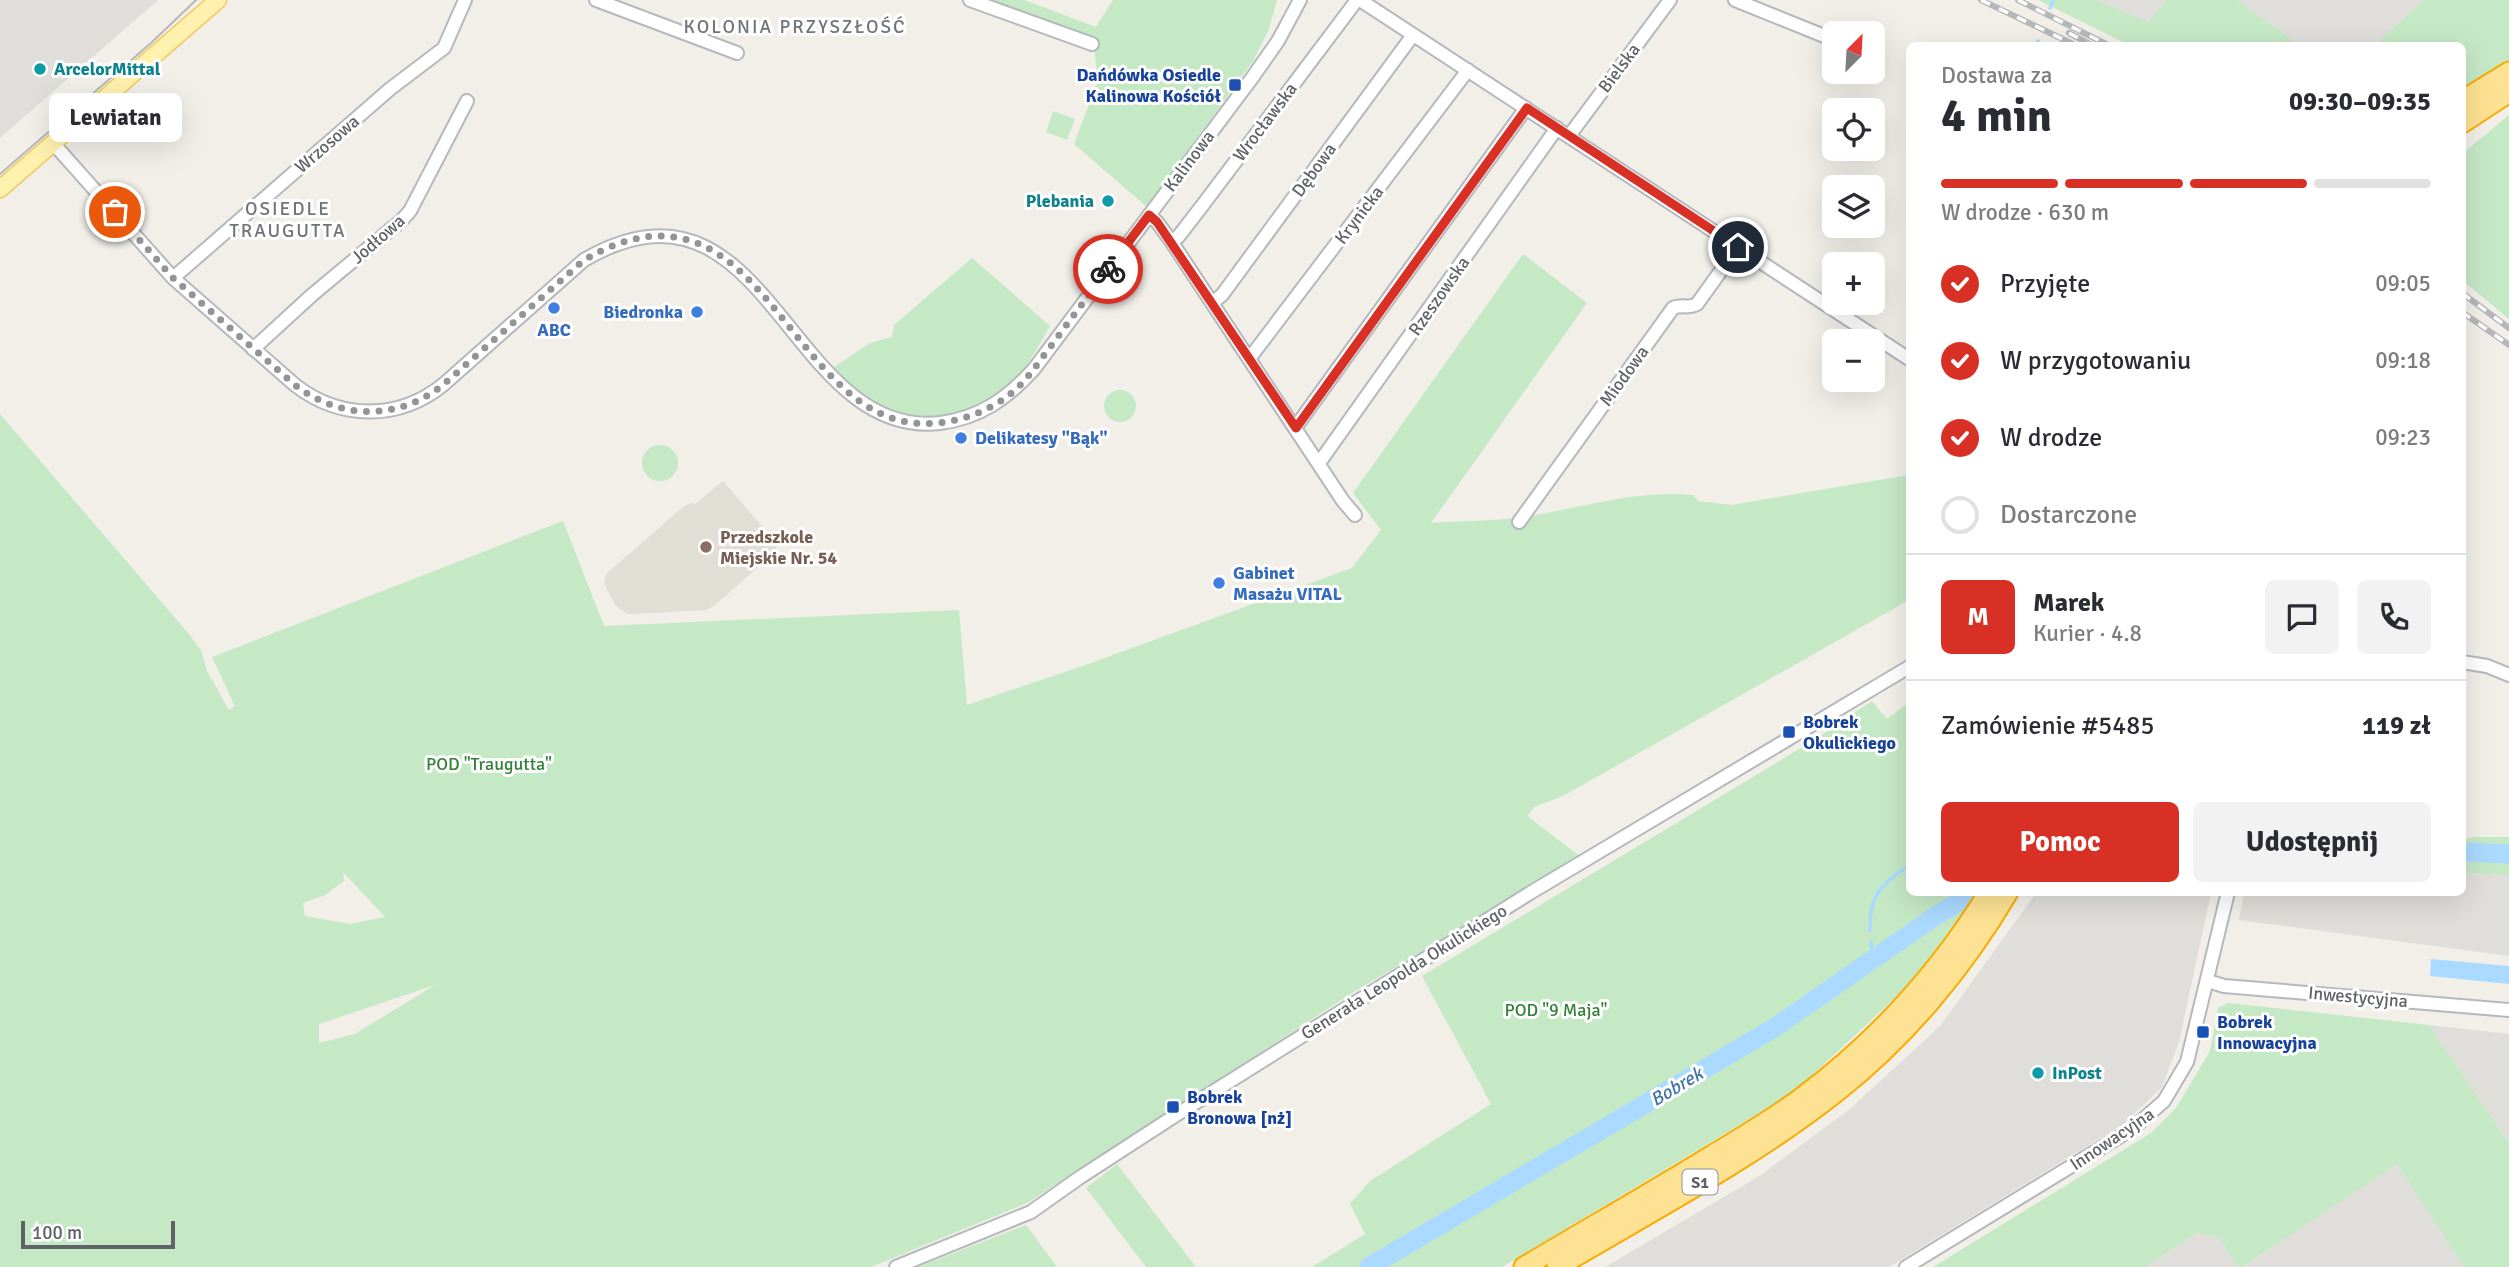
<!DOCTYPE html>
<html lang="pl">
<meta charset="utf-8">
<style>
body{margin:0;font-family:Signika,sans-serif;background:#f2f2f3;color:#2b2b33;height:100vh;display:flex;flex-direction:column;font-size:26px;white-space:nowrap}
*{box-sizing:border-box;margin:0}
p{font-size:23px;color:#7c7c81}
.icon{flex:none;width:38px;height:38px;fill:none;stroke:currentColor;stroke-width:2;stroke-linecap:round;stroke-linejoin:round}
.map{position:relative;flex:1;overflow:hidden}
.sheet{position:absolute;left:1906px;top:42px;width:560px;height:854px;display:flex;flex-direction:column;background:#fff;border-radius:10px;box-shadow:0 7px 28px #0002}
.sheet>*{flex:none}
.needle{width:46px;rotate:24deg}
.controls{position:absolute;left:1822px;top:21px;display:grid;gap:14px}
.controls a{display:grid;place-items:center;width:63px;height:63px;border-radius:10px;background:#fff;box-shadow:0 7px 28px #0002;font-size:35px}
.scale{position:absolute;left:21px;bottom:18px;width:154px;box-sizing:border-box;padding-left:7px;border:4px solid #5f6368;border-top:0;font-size:19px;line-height:24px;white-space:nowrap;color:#5f6368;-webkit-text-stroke:5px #fff;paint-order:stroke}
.pin{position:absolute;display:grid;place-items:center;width:60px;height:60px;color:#fff;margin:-30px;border:4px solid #fff;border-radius:50%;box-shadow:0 2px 7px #0007}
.courier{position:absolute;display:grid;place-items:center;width:70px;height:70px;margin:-35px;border:5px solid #d93025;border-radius:50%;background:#fff;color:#222;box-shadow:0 2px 9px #0007}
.bubble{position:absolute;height:49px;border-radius:10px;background:#fff;box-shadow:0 7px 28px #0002;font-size:23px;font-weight:800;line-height:49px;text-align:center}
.headline em{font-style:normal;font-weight:800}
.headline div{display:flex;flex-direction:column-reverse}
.headline{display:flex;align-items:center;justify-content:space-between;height:119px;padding:0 35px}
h1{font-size:46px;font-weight:800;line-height:52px}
.bar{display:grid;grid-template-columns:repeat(4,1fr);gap:10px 7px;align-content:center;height:84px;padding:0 35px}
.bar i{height:9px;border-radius:5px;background:#e1e1e2}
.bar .on{background:#d93025}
.bar p{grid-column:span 4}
.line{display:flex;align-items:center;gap:18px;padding:0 35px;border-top:2px solid #e1e1e2}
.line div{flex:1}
.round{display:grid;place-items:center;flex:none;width:74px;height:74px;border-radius:10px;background:#f2f2f3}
ol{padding:0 35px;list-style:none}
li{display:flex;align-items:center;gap:21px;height:77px}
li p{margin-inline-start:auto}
li .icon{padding:7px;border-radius:50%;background:#d93025;color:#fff;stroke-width:4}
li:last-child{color:#7c7c81}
li i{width:38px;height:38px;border:4px solid #e1e1e2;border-radius:50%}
.button{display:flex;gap:14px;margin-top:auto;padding:14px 35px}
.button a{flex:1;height:80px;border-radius:10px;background:#d93025;color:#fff;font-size:28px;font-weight:800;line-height:80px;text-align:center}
.button a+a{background:#f2f2f3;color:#2b2b33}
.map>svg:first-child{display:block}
</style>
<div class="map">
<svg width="2509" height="1267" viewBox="0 0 2509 1267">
<rect width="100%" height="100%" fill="#f1efe8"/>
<path fill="#e0deda" d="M0 0H158L0 138Z
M2096 0H2166L2149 23Z
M2237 0H2424L2373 46 2300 45Z
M2462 873 2509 875V956L2239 920 2244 893 2462 892Z
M2036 893H2211L2179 1042 2162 1087 2125 1123 1889 1267H1605L1761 1175 1851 1108 1940 1026Z
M2429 1025 2509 1034V1143Z
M2397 1164 2464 1267H2243L2311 1220Z
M2197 1233 2219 1237 2238 1267H2145Z"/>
<path fill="#e1ded6" d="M723 481 774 540 777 545 775 552 714 606 706 610 637 614H628L621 610 615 605 607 590 604 583 606 574 684 506 691 503 695 504Z"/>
<path fill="#c5e8c5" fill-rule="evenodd" d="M980 0H1024L1096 27 1113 0H1277L1269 29 1253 61 1147 207 1074 144 1098 81 1093 40Z
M2038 0H2096L2149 22 2166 0H2237L2300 45H2129Z
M2424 0H2509V61L2462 91V46H2373Z
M1053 111 1075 119 1067 140 1046 132Z
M2509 115V319L2462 280V154Z
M1523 254 1587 303 1431 523C1460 521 1489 521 1517 518 1575 510 1633 489 1693 495L1698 501 1731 505 1909 475V600L1563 796 1534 807 1527 816 1581 857 1357 990 1027 1203 871 1267H0V414L188 633 201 650 207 671 229 710 235 706 212 657 563 521 604 626 959 610 967 705 1080 667 1352 568 1381 530 1353 493ZM343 872 385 917 350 924 305 916 303 903 325 895 344 881ZM435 985 355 1034 319 1043V1024Z
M972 258 1050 326C1037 348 1026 371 1008 388 994 402 974 409 955 413 896 427 872 410 834 367L870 343 892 337 894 325Z
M1104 406a16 16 0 1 1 32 0a16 16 0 1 1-32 0Z
M642 463a18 18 0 1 1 36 0a18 18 0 1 1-36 0Z
M1872 701 1887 719 1909 702V892L1977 893 1961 920 1913 981 1793 1093 1502 1267H1312L1365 1234 1350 1204 1370 1181 1491 1104 1422 976 1811 742Z
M2475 837H2509V875L2462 873V840Z
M2228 1003 2429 1025 2509 1143V1267H2464L2397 1164 2242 1267H2238L2219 1237 2197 1233 2145 1267H1933L2151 1133 2176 1108 2210 1051 2218 1008Z
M1117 1164 1196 1267H1146L1086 1188Z
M1026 1225 1057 1267H918Z"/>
<path fill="#aadaff" d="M2431 959 2509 966V984L2430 976Z"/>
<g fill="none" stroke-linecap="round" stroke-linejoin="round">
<path stroke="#aadaff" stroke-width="3.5" d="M2050 8 2053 0
M2037 46 2038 41
M1870 931C1869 893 1881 886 1909 865
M1871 942 1873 960"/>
<path stroke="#aadaff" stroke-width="19" d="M2462 852 2509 854
M1369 1267 1774 1028 1937 915 1975 892"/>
<defs>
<path id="minor" d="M596 0 737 53
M970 0 1092 44
M1360 0 1909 359
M1735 0 1834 40
M1872 56H1873
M1569 136 1670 0
M53 143 173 278 295 385C340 420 399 421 444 384L584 260C768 153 787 440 940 423 980 418 1008 398 1034 369L1252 78 1278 41 1300 0
M1149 215 1157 222 1171 241 1343 501 1355 515
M1171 241 1178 237 1202 206 1357 0
M173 278 390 89 444 48 465 0
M1212 303 1222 295 1413 35
M253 349 312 295 402 220 410 211 467 101
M1249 359 1468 70
M1295 428 1526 108
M1319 463 1557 128
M1519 522 1673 308C1681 304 1689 309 1697 304L1738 247
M2462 662 2487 666 2509 675
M2208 981 2224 986 2509 1010
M896 1267 1031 1212 1079 1178 1176 1115 1530 893 1909 667
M1906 1267 2132 1129 2164 1101 2187 1062 2228 892"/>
<path id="major" d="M0 189 218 0"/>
<path id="highway" d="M2462 101 2509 72
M2462 123 2509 92
M1524 1267C1586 1230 1649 1194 1711 1156 1741 1138 1772 1120 1800 1099 1875 1043 1940 972 1989 892
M1557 1267C1651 1211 1750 1160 1836 1092 1905 1038 1964 967 2008 892"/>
</defs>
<use href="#minor" stroke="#b5b8bc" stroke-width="16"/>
<use href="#major" stroke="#f2c960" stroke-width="19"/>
<use href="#highway" stroke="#f9ab00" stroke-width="23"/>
<use href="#minor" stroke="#fff" stroke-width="12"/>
<use href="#major" stroke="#fff2af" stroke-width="16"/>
<use href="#highway" stroke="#fde293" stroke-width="19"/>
<path stroke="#b6b7b8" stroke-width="2" d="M0 174 151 43 196 0"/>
<defs>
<path id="rail" d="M1981 0 2077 46
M2018 0 2110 46
M2069 33 2093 46
M2462 293 2509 328
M2462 312 2509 345"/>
</defs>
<use href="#rail" stroke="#b6b7b8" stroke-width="6"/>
<use href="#rail" stroke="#fff" stroke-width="3.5" stroke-dasharray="10" stroke-linecap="butt"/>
</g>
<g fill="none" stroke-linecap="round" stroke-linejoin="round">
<path stroke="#929495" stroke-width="7" stroke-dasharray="0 12.6" d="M115 212 173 278 295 385C340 420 399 421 444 384L584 260C768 153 788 439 937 423 965 420 992 410 1014 391 1029 378 1039 361 1051 346 1070 320 1089 295 1108 269"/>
<path stroke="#d93025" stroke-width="9" d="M1108 269 1149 215 1157 222 1296 428 1527 108 1738 247"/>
</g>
<g fill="#0f9aa8" stroke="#fff" stroke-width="2.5">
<circle cx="40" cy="69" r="7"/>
<circle cx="1108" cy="201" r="7"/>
<circle cx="2038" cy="1073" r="7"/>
</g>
<g fill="#1a4fb4" stroke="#fff" stroke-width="2.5">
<rect x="1228" y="78" width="14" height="14" rx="3.5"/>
<rect x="1782" y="725" width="14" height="14" rx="3.5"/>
<rect x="2196" y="1025" width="14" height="14" rx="3.5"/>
<rect x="1166" y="1100" width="14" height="14" rx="3.5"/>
</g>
<g fill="#3f7fe0" stroke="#fff" stroke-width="2.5">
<circle cx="554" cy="308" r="7"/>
<circle cx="697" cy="312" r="7"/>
<circle cx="961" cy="438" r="7"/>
<circle cx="1219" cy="583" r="7"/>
</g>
<circle fill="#8d6e63" stroke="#fff" stroke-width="2.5" cx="706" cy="547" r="7"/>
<g text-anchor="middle" stroke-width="6" stroke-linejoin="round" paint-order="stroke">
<rect fill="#fff" stroke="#8f9295" stroke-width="2" x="1682.5" y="1169.5" width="35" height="25" rx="5"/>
<g font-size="16" font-weight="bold" fill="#5f6368">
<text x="1700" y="1188">S1</text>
</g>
<g font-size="18" fill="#5f6368" stroke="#fff">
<text transform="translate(1619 68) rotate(-53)" y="6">Bielska</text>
<text transform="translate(1265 122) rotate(-53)" y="6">Wrocławska</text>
<text transform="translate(327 144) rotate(-41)" y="6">Wrzosowa</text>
<text transform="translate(1189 161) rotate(-53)" y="6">Kalinowa</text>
<text transform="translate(1314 170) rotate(-54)" y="6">Dębowa</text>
<text transform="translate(1359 215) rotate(-53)" y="6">Krynicka</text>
<text transform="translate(378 239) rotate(-41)" y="6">Jodłowa</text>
<text transform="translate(1439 296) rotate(-55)" y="6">Rzeszowska</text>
<text transform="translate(1624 376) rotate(-54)" y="6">Miodowa</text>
<text transform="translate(1404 972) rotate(-32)" y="6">Generała Leopolda Okulickiego</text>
<text transform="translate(2358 997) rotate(5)" y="6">Inwestycyjna</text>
<text transform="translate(2112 1139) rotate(-34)" y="6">Innowacyjna</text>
</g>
<g font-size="18" font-weight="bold" fill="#0d838f" stroke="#fff" text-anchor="start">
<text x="54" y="75">ArcelorMittal</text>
<text x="1094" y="207" text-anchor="end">Plebania</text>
<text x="2052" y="1079">InPost</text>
</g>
<g font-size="18" font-weight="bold" fill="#164399" stroke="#fff" text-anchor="start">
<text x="1221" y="81" text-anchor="end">Dańdówka Osiedle<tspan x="1221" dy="21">Kalinowa Kościół</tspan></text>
<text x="1803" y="728">Bobrek<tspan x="1803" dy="21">Okulickiego</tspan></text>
<text x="2217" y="1028">Bobrek<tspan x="2217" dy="21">Innowacyjna</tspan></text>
<text x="1187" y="1103">Bobrek<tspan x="1187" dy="21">Bronowa [nż]</tspan></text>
</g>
<g font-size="18" font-weight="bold" fill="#366cbe" stroke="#fff" text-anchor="start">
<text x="683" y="318" text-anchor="end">Biedronka</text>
<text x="554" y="336" text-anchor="middle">ABC</text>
<text x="975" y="444">Delikatesy "Bąk"</text>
<text x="1233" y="579">Gabinet<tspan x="1233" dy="21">Masażu VITAL</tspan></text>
</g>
<g font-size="18" font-weight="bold" fill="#785e54" stroke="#fff" text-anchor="start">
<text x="720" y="543">Przedszkole<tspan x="720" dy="21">Miejskie Nr. 54</tspan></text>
</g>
<g font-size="18" fill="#348238" stroke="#fff">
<text x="489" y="770">POD "Traugutta"</text>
<text x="1556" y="1016">POD "9 Maja"</text>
</g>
<g font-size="19" letter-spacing="2" fill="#70757a" stroke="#fff">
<text x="795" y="33">KOLONIA PRZYSZŁOŚĆ</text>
<text x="288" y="215">OSIEDLE<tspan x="288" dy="22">TRAUGUTTA</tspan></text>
</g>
<g font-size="19" font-style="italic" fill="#4174aa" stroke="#fff">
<text transform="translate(1676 1086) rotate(-31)" y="7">Bobrek</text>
</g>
</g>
</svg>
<div class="controls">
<a><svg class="needle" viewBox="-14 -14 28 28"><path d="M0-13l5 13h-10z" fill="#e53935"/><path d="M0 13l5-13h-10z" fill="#7c7c81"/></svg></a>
<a><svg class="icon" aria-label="locate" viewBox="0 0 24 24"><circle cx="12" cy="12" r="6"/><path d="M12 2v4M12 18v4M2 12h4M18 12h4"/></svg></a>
<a><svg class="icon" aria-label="layers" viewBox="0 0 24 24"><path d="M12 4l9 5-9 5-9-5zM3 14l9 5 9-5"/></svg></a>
<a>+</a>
<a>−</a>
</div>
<div class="scale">100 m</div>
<div class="pin" style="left:115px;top:212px;background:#ea580c"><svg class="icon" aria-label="bag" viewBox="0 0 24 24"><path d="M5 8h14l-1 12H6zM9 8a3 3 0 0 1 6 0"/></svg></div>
<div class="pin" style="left:1738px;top:247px;background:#1f2937"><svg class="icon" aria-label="home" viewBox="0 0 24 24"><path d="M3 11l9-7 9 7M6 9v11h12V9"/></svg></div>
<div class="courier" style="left:1108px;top:269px"><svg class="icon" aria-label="bike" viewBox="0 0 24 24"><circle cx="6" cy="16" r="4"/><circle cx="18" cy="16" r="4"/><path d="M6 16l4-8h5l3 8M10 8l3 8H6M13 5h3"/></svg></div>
<div class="bubble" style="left:49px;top:93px;width:133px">Lewiatan</div>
<section class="sheet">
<div class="headline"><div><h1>4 min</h1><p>Dostawa za</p></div><em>09:30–09:35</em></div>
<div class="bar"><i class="on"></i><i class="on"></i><i class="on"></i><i></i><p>W drodze · 630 m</p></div>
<ol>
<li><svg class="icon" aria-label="check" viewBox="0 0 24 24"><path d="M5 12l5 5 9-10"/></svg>Przyjęte<p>09:05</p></li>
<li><svg class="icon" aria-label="check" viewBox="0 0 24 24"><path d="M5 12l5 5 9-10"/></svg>W przygotowaniu<p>09:18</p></li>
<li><svg class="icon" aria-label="check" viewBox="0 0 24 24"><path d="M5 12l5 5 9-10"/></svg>W drodze<p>09:23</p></li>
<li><i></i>Dostarczone</li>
</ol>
<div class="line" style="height:126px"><b class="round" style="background:#d93025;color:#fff">M</b><div><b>Marek</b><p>Kurier · 4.8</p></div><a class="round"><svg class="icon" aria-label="chat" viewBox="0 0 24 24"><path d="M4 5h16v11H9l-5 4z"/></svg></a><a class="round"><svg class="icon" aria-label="phone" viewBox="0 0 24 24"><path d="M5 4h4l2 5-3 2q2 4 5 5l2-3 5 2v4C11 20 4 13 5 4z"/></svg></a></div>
<div class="line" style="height:91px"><div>Zamówienie #5485</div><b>119 zł</b></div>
<div class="button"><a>Pomoc</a><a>Udostępnij</a></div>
</section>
</div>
